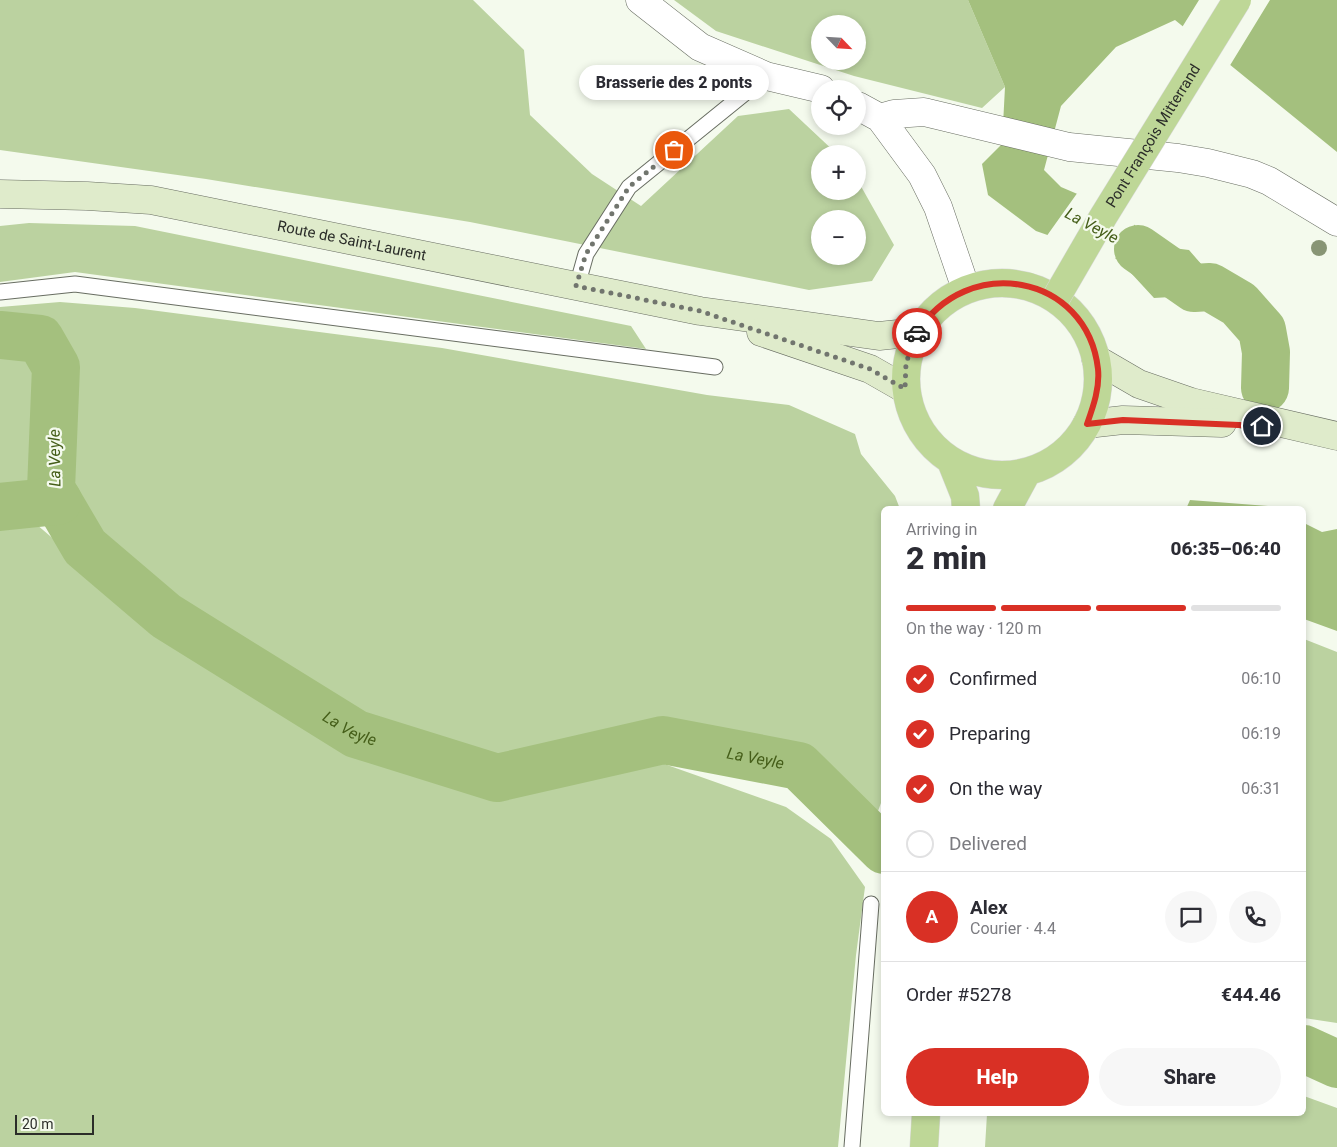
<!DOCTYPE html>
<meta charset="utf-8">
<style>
body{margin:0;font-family:Roboto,sans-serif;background:#f7f7f7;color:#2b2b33;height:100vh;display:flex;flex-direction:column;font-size:19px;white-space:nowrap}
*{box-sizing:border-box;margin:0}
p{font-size:16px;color:#7c7c81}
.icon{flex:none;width:28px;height:28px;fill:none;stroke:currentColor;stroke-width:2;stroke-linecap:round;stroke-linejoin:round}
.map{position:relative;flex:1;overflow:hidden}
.details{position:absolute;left:881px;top:506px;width:425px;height:610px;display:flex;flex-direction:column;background:#fff;border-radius:8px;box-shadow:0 2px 8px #0003}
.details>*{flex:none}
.needle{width:32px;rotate:115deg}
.controls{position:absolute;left:811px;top:15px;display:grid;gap:10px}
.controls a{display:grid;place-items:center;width:55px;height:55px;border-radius:50%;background:#fff;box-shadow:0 2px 8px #0003;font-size:25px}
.scale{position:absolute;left:15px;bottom:12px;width:79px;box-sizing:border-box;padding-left:5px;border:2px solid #2b2d29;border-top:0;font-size:14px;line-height:18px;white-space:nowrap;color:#2b2d29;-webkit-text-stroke:4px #f4faed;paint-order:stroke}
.pin{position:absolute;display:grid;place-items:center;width:42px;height:42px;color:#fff;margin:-21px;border:2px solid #fff;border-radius:50%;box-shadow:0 1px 5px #0007}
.courier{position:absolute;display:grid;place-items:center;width:50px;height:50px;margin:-25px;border:4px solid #d93025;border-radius:50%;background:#fff;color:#222;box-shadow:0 1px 6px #0007}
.bubble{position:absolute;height:35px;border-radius:18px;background:#fff;box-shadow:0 2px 8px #0003;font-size:16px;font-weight:800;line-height:35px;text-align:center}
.overview em{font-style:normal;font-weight:800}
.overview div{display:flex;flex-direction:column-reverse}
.overview{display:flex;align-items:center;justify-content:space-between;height:85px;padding:0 25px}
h1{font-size:32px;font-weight:800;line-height:38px}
.bar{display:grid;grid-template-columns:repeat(4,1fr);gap:8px 5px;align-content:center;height:60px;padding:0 25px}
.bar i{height:6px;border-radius:4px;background:#e1e1e2}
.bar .on{background:#d93025}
.bar p{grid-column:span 4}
.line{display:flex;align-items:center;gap:12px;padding:0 25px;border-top:1px solid #e1e1e2}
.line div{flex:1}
.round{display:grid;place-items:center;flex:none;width:52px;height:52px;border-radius:26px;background:#f7f7f7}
ol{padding:0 25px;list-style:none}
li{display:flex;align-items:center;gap:15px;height:55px}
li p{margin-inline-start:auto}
li .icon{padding:5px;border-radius:50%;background:#d93025;color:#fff;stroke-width:4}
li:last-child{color:#7c7c81}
li i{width:28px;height:28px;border:2px solid #e1e1e2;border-radius:50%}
.action{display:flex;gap:10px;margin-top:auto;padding:10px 25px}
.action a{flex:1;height:58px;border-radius:30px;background:#d93025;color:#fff;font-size:20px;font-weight:800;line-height:58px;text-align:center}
.action a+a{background:#f7f7f7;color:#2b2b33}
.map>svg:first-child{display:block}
</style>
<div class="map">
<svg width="1337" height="1147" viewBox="0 0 1337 1147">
<rect width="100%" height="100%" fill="#f4faed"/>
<path fill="#bbd2a0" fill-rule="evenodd" d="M0 0H473L524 50 530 115 592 174 641 206 738 116 789 109 837 154H820V191H858V181L894 245 872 281 809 290 470 222 206 179 0 150ZM820 219H858V256H820Z
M674 0H968L1005 87 982 108 854 76 716 31ZM820 24H858V61H820Z
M29 223 135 226 631 326 646 349 75 272 0 282V226Z
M60 302 135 308 442 348 707 395 789 405 855 434 861 454 895 496 900 509H884V795L878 811 802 758 663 729 500 761 364 720 270 669 101 535 72 487 31 483 0 488V307Z
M36 524 182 649 349 748 499 796 653 760 786 807 831 839 865 887 856 955 838 1147H0V527Z
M1304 639 1337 652V1023L1304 1018Z
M1304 1096 1337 1108V1147H985L987 1114H1304Z"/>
<path fill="#a4c07e" d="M968 0H1337V152L1175 20 1116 47 1061 106 1044 170 1061 187 1122 213 1157 246 1189 250 1202 265 1187 296 1154 298 1119 260 1036 231 988 195 982 164 1002 144 1005 87Z
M1190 500 1268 506 1274 509H1186Z
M1304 523 1322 532 1337 529V631L1304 619Z"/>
<path fill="#f4faed" d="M1199 0H1270L1229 67 1181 29Z
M1078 192 1123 211 1136 222 1114 261 1046 237Z"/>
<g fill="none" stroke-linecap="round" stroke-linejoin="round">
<g stroke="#a4c07e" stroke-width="48">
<path d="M1138 249 1194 288 1210 287 1239 304 1262 330 1266 352 1265 388"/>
<path id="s1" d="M0 335 40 339 56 367 51 489 85 547 166 616 356 734 497 778 663 740 799 766 884 850"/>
<path d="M0 507 58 501"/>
<path d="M1304 1049 1337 1064"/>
</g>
<defs>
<path id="service" d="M577 286 586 254 629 187 766 76
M0 292 75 284 715 367
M852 1147 871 904"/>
<path id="minor" d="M640 0 700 47 766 76 821 89
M858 106 880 118 922 175 938 207 966 289
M880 118 894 114 924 112 1069 147 1178 158 1208 163 1252 174 1269 181 1337 222"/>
<g id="secondary">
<path id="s2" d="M0 194 87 196 151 200 700 311 879 336 917 332"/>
<path d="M761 332 870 369 905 389"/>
<path d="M1096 359 1139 384 1191 402 1337 436"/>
<path d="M1087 424 1123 420 1222 423"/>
</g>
<path id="primary" d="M906 379a96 96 0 1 1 192 0a96 96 0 1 1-192 0Z
M951 461 965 496 966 509
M1007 509 1027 472
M924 1147 926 1114"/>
</defs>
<use href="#service" stroke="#686d62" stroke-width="17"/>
<use href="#minor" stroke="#686d62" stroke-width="29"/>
<use href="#secondary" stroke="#686d62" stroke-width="29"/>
<use href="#primary" stroke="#d9d9d8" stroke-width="29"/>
<use href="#service" stroke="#fff" stroke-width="15"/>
<use href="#minor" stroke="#fff" stroke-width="28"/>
<use href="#secondary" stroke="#dfebcb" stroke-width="28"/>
<use href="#primary" stroke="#bed797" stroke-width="28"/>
<defs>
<g id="primary-bridge">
<path id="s3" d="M1056 298 1103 217 1237 0"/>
</g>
</defs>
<use href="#primary-bridge" stroke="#d9d9d8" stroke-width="29" stroke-linecap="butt"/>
<use href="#primary-bridge" stroke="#bed797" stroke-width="28"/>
</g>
<circle fill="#889575" cx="1319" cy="248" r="8"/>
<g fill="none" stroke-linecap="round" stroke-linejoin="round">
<path stroke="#71756e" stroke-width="5" stroke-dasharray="0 9" d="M674 150 629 187 586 254 576 286 700 311 870 369 905 389 906 363 917 333"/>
<path stroke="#d93025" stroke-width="6" d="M917 333C966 253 1087 273 1098 369 1100 388 1093 407 1087 424L1123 420 1262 426"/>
</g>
<g text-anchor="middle" stroke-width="4.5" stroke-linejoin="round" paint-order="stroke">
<g font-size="15" fill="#2b2d29" stroke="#f4faed">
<text dy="5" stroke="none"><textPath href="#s3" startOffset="189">Pont François Mitterrand</textPath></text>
<text dy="5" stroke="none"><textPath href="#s2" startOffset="356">Route de Saint-Laurent</textPath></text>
</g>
<g font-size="16" font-style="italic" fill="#455e19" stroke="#f4faed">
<text transform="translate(1092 225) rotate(28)" y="6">La Veyle</text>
<text transform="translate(54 458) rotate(-91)" y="6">La Veyle</text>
<text dy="6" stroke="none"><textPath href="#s1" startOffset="584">La Veyle</textPath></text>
<text dy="6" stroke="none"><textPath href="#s1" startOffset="1004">La Veyle</textPath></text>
</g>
</g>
</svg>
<div class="controls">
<a><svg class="needle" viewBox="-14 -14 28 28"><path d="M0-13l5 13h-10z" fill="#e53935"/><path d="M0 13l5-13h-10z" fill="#7c7c81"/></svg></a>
<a><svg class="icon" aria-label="locate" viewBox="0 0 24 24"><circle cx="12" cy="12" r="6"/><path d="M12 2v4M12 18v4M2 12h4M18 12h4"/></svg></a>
<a>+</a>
<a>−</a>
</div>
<div class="scale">20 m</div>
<div class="pin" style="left:674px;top:150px;background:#ea580c"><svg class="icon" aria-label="bag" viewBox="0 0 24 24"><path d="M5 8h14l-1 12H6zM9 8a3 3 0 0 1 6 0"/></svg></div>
<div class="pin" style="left:1262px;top:426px;background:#1f2937"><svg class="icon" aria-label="home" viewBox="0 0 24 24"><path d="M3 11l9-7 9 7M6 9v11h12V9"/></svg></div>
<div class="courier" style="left:917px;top:333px"><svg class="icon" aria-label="car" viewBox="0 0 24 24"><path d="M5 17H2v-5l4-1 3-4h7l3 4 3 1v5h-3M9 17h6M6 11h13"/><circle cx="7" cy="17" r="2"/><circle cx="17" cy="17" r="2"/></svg></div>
<div class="bubble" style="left:579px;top:65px;width:190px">Brasserie des 2 ponts</div>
<section class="details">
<div class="overview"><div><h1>2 min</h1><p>Arriving in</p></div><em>06:35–06:40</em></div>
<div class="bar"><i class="on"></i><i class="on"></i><i class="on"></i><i></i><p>On the way · 120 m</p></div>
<ol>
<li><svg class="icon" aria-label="check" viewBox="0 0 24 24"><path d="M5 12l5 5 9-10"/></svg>Confirmed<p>06:10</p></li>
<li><svg class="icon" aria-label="check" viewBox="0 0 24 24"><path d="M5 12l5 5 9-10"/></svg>Preparing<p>06:19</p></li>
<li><svg class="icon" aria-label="check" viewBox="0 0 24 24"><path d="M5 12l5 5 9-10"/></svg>On the way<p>06:31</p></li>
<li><i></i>Delivered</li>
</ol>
<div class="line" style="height:90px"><b class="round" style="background:#d93025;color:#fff">A</b><div><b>Alex</b><p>Courier · 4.4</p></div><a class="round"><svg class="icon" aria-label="chat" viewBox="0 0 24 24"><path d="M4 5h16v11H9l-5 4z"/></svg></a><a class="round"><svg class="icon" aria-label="phone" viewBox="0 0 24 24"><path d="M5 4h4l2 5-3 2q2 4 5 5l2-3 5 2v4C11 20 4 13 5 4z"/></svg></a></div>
<div class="line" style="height:65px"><div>Order #5278</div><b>€44.46</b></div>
<div class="action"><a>Help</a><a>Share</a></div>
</section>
</div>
